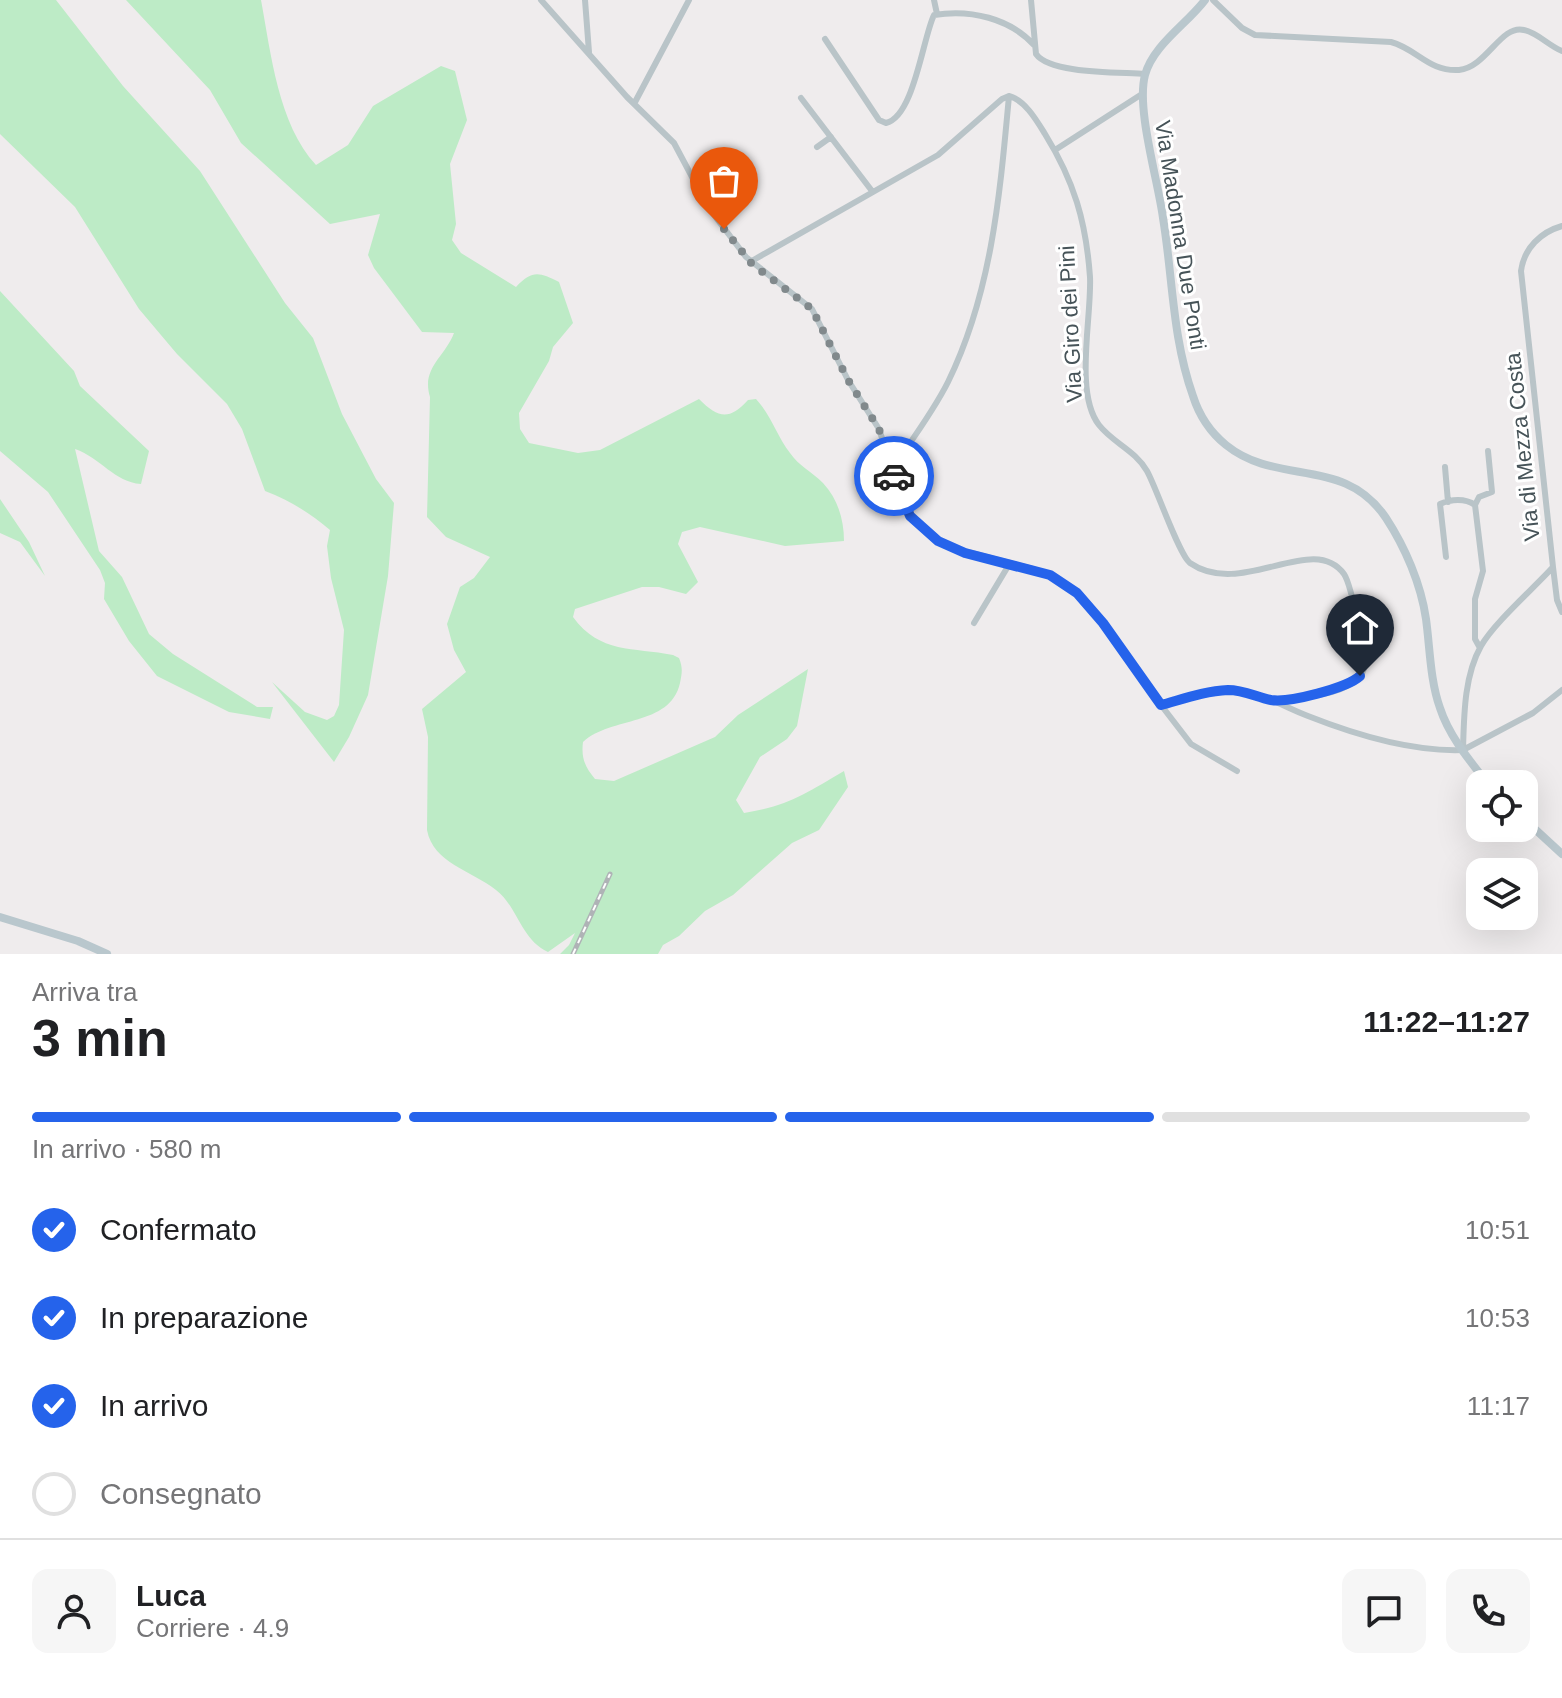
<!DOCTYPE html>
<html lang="it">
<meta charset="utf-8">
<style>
body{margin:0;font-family:Helvetica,sans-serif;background:#f6f6f6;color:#202124;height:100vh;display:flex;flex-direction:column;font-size:30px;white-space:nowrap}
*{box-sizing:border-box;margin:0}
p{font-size:26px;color:#757577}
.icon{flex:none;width:44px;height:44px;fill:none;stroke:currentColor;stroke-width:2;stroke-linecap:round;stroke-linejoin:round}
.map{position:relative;height:954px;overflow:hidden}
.side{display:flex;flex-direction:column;background:#fff;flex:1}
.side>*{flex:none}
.buttons{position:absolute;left:1466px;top:770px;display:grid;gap:16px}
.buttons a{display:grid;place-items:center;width:72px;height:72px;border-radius:16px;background:#fff;box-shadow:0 8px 32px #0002;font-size:40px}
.pin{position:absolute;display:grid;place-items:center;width:68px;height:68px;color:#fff;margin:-82px -34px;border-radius:50% 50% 50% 0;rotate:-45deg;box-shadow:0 0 8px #0007}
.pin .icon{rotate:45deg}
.courier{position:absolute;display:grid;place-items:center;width:80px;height:80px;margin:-40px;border:6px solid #2563eb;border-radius:50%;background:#fff;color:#222;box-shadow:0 2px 10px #0007}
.summary em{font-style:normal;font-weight:600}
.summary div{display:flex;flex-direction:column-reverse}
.summary{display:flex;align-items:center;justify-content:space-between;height:136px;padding:0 32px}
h1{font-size:52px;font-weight:600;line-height:60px}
.bar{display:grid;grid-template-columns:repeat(4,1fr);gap:12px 8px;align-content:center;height:96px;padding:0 32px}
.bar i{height:10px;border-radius:6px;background:#e0e0e0}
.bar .on{background:#2563eb}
.bar p{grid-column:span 4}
.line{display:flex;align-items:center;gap:20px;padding:0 32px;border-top:2px solid #e0e0e0}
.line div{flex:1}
.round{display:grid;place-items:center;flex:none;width:84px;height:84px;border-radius:16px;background:#f6f6f6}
ol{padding:0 32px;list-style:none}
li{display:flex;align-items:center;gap:24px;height:88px}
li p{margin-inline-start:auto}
li .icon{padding:8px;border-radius:50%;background:#2563eb;color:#fff;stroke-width:4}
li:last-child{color:#757577}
li i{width:44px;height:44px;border:4px solid #e0e0e0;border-radius:50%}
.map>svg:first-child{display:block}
</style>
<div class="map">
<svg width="1562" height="954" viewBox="0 0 1562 954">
<rect width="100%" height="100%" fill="#efeced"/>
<path fill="#bdebc6" d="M0 0H56L123 86 200 171 285 303 313 338 342 414 376 479 394 503 388 576 368 695 349 737 334 762 272 682 305 712 327 720 334 716 339 705 344 630 331 578 327 546 330 530C310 513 289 500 265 491L242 429 227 404 177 354 139 309 75 207 0 134Z
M126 0H261C271 53 278 124 316 165L348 145 373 106 441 66 455 71 467 120 450 164 456 224 452 240 461 253 516 287C532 270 539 272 559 282L573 323 553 347 549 361 519 413 520 429 529 443 578 453 600 450 699 399C718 418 729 421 748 400L756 399C771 415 777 436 790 453 799 466 812 472 823 483 838 499 844 520 844 541L785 546 700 527 682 532 678 544 698 582 686 594 659 587H642L575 609 573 617C600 654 633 647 673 655L679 658C683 668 682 673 680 683 670 727 611 716 583 742 581 758 585 767 595 779L614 781 715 737 738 715 808 669 797 726 787 739 760 757 736 800 744 813C789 806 806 793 844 771L848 787 819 830 792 843 733 895 705 911 679 936 663 945 658 954H560L569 945 575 933 548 952C521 940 518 907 496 890 472 871 433 863 427 830L428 737 422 709 466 672 454 650 447 624 460 587 474 578 490 557 446 537 427 517 430 397C421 368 445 357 454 333L422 332 374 268 368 255 380 214 330 224 241 143 210 90Z
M0 291 74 371 80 386 149 451 141 484C114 482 101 458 75 449L99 551 122 577 149 634 173 654 257 707H273L270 719 229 712 157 676 129 641 104 599 105 583 100 570 48 492 0 451Z
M0 499 29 542 45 576 20 542 0 533Z"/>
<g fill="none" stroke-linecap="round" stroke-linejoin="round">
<path stroke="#b9c4c8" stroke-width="6" d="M541 0 627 97 674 143 708 207 746 257 812 309 848 380 879 429 904 504 912 519 933 538 949 547 1033 569 1054 577 1069 586 1103 623 1161 705C1186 698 1213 688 1239 691 1264 694 1285 707 1308 716 1356 735 1411 752 1463 750L1533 713 1562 690
M585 0 589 52
M934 0 937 14
M1031 0 1036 54C1050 74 1120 72 1145 74
M1213 0 1242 28 1255 35 1391 42C1417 49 1429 72 1459 70 1487 67 1501 24 1524 30 1538 33 1549 46 1562 51
M825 39 879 120 886 123C914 117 923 37 934 15 970 9 1010 18 1035 46
M1009 96C1025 100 1037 121 1045 134 1074 181 1086 221 1090 277 1092 316 1074 393 1099 425 1113 443 1135 450 1147 471 1157 489 1179 555 1190 563 1242 599 1313 531 1344 574 1351 584 1358 624 1361 638 1366 655 1370 670 1354 682 1333 697 1297 697 1272 700
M801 98 872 191
M634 104 689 0
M817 147 831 137
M1055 150 1142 94
M750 262 938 155 1002 99 1009 96
M1445 467 1448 502
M892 469C911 441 933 412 948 382 992 292 1000 193 1009 96
M1475 505 1479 497 1492 492 1488 451
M1446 557 1440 504C1451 499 1465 498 1475 505L1483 571 1475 599V639L1480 648
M1553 567 1557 600 1562 612
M974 623 1010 563
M1161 705 1191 744 1237 771
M1463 750C1464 716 1464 676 1481 646 1494 623 1534 588 1553 567L1521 271C1524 248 1541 232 1562 226"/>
<path stroke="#b9c7cd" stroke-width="8" d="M1205 0C1187 24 1153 45 1145 75 1136 109 1158 180 1163 218 1173 278 1172 337 1193 396 1199 415 1210 432 1226 445 1278 487 1344 455 1386 518 1405 547 1421 584 1426 619 1430 648 1430 680 1440 708 1449 736 1470 761 1488 784
M1524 819 1562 854
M0 917 78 941 107 954"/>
<defs>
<path id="rail" d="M573 954 610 874"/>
</defs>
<use href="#rail" stroke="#afb3b6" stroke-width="5"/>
<use href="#rail" stroke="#fff" stroke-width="2" stroke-dasharray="6" stroke-linecap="butt"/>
</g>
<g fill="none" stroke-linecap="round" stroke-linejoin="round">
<path stroke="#81898c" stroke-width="8" stroke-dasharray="0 14.4" d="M724 229 752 264 812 309 848 380 879 429 894 476"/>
<path stroke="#2563eb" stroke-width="10" d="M894 476 910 516 938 541 965 553 1050 575 1077 593 1103 623 1161 705C1183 699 1205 691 1228 690 1244 690 1256 697 1271 700 1289 703 1347 688 1360 676"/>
</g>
<g text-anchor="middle" stroke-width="6" stroke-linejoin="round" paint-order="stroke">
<g font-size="22" fill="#465358" stroke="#fff">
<text transform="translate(1181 235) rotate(81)" y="8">Via Madonna Due Ponti</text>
<text transform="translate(1070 324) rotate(-93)" y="8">Via Giro dei Pini</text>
<text transform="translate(1522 447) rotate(-96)" y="8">Via di Mezza Costa</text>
</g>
</g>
</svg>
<div class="buttons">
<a><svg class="icon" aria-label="locate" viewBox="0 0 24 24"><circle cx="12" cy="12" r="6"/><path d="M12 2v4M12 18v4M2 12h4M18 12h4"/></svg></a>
<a><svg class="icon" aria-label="layers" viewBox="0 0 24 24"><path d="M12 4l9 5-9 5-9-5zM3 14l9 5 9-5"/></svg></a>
</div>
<div class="pin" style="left:724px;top:229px;background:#ea580c"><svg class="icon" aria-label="bag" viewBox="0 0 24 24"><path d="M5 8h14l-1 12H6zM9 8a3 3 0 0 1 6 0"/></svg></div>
<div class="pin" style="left:1360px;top:676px;background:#1f2937"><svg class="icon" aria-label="home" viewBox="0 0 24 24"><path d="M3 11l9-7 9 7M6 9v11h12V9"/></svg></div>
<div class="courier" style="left:894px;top:476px"><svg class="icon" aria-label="car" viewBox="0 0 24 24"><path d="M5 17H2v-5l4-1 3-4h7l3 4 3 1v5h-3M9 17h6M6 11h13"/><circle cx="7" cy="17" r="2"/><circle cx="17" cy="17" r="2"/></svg></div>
</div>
<section class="side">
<div class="summary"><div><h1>3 min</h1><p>Arriva tra</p></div><em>11:22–11:27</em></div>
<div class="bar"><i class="on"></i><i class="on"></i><i class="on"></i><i></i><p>In arrivo · 580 m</p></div>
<ol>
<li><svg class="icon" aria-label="check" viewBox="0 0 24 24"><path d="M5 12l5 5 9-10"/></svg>Confermato<p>10:51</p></li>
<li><svg class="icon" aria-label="check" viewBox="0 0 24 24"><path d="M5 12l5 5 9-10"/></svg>In preparazione<p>10:53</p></li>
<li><svg class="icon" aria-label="check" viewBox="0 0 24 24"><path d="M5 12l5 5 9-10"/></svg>In arrivo<p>11:17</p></li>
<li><i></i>Consegnato</li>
</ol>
<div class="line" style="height:144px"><a class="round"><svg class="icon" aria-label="person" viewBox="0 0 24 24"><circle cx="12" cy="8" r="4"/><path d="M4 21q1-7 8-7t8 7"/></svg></a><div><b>Luca</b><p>Corriere · 4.9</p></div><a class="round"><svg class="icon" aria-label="chat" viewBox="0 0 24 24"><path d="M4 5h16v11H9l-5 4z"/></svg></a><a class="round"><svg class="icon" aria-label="phone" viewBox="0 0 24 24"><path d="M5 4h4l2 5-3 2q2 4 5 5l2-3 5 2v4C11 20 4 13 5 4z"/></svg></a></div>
</section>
